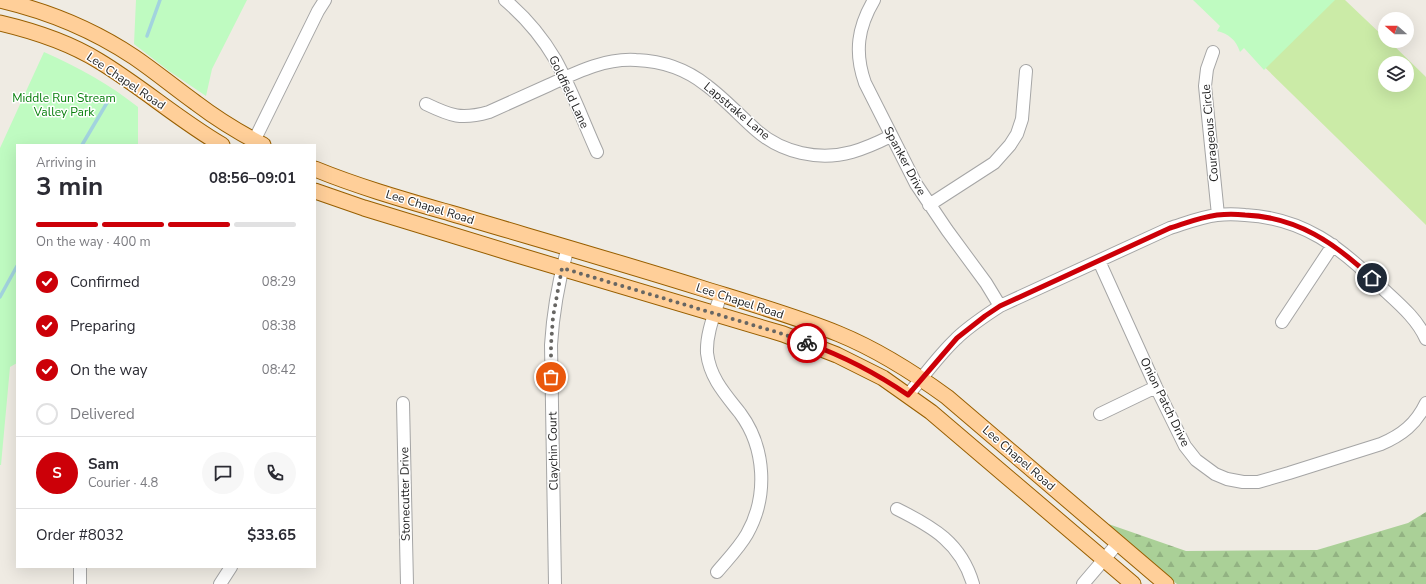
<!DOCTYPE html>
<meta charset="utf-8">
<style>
body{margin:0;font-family:"Nunito Sans",sans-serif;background:#f7f7f7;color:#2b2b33;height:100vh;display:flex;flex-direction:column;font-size:15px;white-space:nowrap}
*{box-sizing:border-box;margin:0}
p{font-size:13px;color:#7c7c81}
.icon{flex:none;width:22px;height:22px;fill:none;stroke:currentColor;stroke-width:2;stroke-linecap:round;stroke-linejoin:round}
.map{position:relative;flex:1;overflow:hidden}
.details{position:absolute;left:16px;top:144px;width:300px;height:424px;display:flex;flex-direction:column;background:#fff;border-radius:0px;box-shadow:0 4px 16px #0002}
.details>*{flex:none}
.needle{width:26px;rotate:290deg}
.controls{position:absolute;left:1378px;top:12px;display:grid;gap:8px}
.controls a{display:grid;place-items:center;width:36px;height:36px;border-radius:50%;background:#fff;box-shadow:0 4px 16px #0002;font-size:20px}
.pin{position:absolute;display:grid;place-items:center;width:34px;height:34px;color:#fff;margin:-17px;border:2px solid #fff;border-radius:50%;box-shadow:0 1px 4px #0007}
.courier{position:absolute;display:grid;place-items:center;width:40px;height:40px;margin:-20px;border:3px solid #cc0008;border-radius:50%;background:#fff;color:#222;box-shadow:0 1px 5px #0007}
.head em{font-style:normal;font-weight:700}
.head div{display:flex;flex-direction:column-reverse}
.head{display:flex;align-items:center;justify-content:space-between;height:68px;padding:0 20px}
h1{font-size:26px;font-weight:700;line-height:30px}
.bar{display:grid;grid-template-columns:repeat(4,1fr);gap:6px 4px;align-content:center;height:48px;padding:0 20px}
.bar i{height:5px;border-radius:3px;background:#e1e1e2}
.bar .active{background:#cc0008}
.bar p{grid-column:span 4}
.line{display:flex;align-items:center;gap:10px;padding:0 20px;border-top:1px solid #e1e1e2}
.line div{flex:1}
.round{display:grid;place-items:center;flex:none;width:42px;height:42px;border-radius:21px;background:#f7f7f7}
ol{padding:0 20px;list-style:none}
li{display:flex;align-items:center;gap:12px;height:44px}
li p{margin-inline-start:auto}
li .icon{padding:4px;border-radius:50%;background:#cc0008;color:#fff;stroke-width:4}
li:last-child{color:#7c7c81}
li i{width:22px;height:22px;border:2px solid #e1e1e2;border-radius:50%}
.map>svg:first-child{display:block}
</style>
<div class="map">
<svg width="1426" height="584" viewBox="0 0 1426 584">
<defs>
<pattern id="forest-firs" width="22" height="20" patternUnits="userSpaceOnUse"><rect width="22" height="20" fill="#aad097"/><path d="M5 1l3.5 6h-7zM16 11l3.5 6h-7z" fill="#92b282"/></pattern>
</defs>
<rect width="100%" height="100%" fill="#efebe3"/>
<path fill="#cbeba7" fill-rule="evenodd" d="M1196 0H1345L1385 38V41H1389L1426 77V225ZM1385 63H1407V85H1385Z"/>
<path fill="url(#forest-firs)" d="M1426 512V584H1177L1094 519 1186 551 1317 550 1408 523Z"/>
<path fill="#bffbc1" d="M136 0H247L212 69 206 96 169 71 134 44Z
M1193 0H1335L1264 70 1244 48 1240 52C1236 40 1229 34 1217 31L1220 26Z
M44 52C78 67 109 84 138 107V145H17V363L10 367 1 465H0V148Z"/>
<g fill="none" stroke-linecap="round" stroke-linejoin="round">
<path stroke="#a2d3de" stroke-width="3.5" d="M147 36 160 0
M82 145 111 96
M0 297 17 266"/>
<defs>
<path id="minor" d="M505 0C524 16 542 37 555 59 571 88 583 121 597 152
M874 0C858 27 854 52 865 83L916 184 947 230 986 283 1000 306
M1213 52 1207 69 1205 86 1218 215
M426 104C451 116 461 120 489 112 509 103 529 94 549 85 577 72 605 58 636 60 661 61 686 69 706 85 724 98 739 115 756 130 782 153 819 161 852 152 866 148 879 142 891 136
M252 145 318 11 325 0
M929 205 994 163 1010 145 1017 134 1022 119 1026 71
M1099 261 1156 387 1185 446 1196 460 1215 474 1227 479 1243 482H1258L1289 473 1381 444C1402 435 1416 424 1426 403
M1282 322 1333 245
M908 395C924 376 938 356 956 339 969 326 985 316 1000 306L1170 228C1186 223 1201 217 1217 215 1226 214 1235 214 1245 215 1304 218 1340 247 1381 287 1397 302 1417 318 1426 339
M403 403 407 584
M1100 414 1156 387
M897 509C933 527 961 543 973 584
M717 572C727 560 739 548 747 534 768 497 766 448 740 413 725 394 710 378 707 353 706 333 715 313 721 294
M80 584V567
M220 584 231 567
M555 584 551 345C553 312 559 279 568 247
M1083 584 1118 543"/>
<path id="major" d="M0 0C47 11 95 31 134 57 156 72 175 88 196 103 217 119 240 133 263 145
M0 23C34 31 70 43 99 61 142 87 179 120 222 145
M315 169C359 187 405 200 450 213 534 238 618 262 701 288 746 302 795 316 839 334 878 350 914 373 947 397L1166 584
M315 191 364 208 511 253 783 334 837 355 883 378 931 412 1133 584"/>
</defs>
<use href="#minor" stroke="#a5a5a5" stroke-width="14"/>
<use href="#major" stroke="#985f00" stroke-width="17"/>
<use href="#minor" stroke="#fff" stroke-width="12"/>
<use href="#major" stroke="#ffcf99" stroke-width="15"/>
</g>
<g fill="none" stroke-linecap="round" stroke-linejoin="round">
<path stroke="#676663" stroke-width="4" stroke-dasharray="0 7.2" d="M551 377V345L553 317 562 268 783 334 807 343"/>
<path stroke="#cc0008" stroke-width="5" d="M807 343C843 356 876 373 908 395L957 338 985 316 1000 306 1170 228C1186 223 1201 217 1217 215 1226 214 1236 214 1245 215 1297 217 1335 243 1372 278"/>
</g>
<g text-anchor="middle" stroke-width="3" stroke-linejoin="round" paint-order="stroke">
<g font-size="12" fill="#1e1e1e" stroke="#fff">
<text transform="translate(126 81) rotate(34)" y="4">Lee Chapel Road</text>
<text transform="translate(569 92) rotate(65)" y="4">Goldfield Lane</text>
<text transform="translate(737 111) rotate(40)" y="4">Lapstrake Lane</text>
<text transform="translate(1210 133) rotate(-95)" y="4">Courageous Circle</text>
<text transform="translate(905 161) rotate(62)" y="4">Spanker Drive</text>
<text transform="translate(430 207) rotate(17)" y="4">Lee Chapel Road</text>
<text transform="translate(740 301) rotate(18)" y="4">Lee Chapel Road</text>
<text transform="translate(1165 402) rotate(64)" y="4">Onion Patch Drive</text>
<text transform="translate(553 451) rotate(-91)" y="4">Claychin Court</text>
<text transform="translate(1019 458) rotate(41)" y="4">Lee Chapel Road</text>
<text transform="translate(405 494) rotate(-91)" y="4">Stonecutter Drive</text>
</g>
<g font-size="12" fill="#08800d" stroke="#fff">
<text x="64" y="102">Middle Run Stream<tspan x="64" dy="14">Valley Park</tspan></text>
</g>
</g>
</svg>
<div class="controls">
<a><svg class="needle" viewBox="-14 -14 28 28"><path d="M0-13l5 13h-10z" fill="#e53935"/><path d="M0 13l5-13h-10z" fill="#7c7c81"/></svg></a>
<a><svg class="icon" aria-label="layers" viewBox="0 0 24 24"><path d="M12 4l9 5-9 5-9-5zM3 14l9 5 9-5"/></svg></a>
</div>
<div class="pin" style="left:551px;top:377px;background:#ea580c"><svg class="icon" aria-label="bag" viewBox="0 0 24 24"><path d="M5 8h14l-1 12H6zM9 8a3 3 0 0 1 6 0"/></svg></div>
<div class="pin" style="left:1372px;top:278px;background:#1f2937"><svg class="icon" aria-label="home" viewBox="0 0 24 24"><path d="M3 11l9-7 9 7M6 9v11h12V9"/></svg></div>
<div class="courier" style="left:807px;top:343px"><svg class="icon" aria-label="bike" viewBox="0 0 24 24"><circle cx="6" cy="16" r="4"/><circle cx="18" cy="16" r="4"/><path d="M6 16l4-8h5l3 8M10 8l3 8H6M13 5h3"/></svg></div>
<section class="details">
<div class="head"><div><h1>3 min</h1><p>Arriving in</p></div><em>08:56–09:01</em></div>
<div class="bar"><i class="active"></i><i class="active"></i><i class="active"></i><i></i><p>On the way · 400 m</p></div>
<ol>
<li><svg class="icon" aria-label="check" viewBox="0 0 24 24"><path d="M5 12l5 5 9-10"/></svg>Confirmed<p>08:29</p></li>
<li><svg class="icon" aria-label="check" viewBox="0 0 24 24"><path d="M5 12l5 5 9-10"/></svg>Preparing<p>08:38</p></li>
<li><svg class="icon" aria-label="check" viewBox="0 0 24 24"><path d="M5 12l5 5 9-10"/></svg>On the way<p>08:42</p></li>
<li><i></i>Delivered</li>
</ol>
<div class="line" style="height:72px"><b class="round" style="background:#cc0008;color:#fff">S</b><div><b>Sam</b><p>Courier · 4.8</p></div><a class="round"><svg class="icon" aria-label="chat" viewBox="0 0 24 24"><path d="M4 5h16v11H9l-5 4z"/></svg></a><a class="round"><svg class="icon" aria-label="phone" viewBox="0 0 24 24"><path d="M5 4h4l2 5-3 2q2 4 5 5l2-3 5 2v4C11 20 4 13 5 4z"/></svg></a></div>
<div class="line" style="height:52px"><div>Order #8032</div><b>$33.65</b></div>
</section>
</div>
